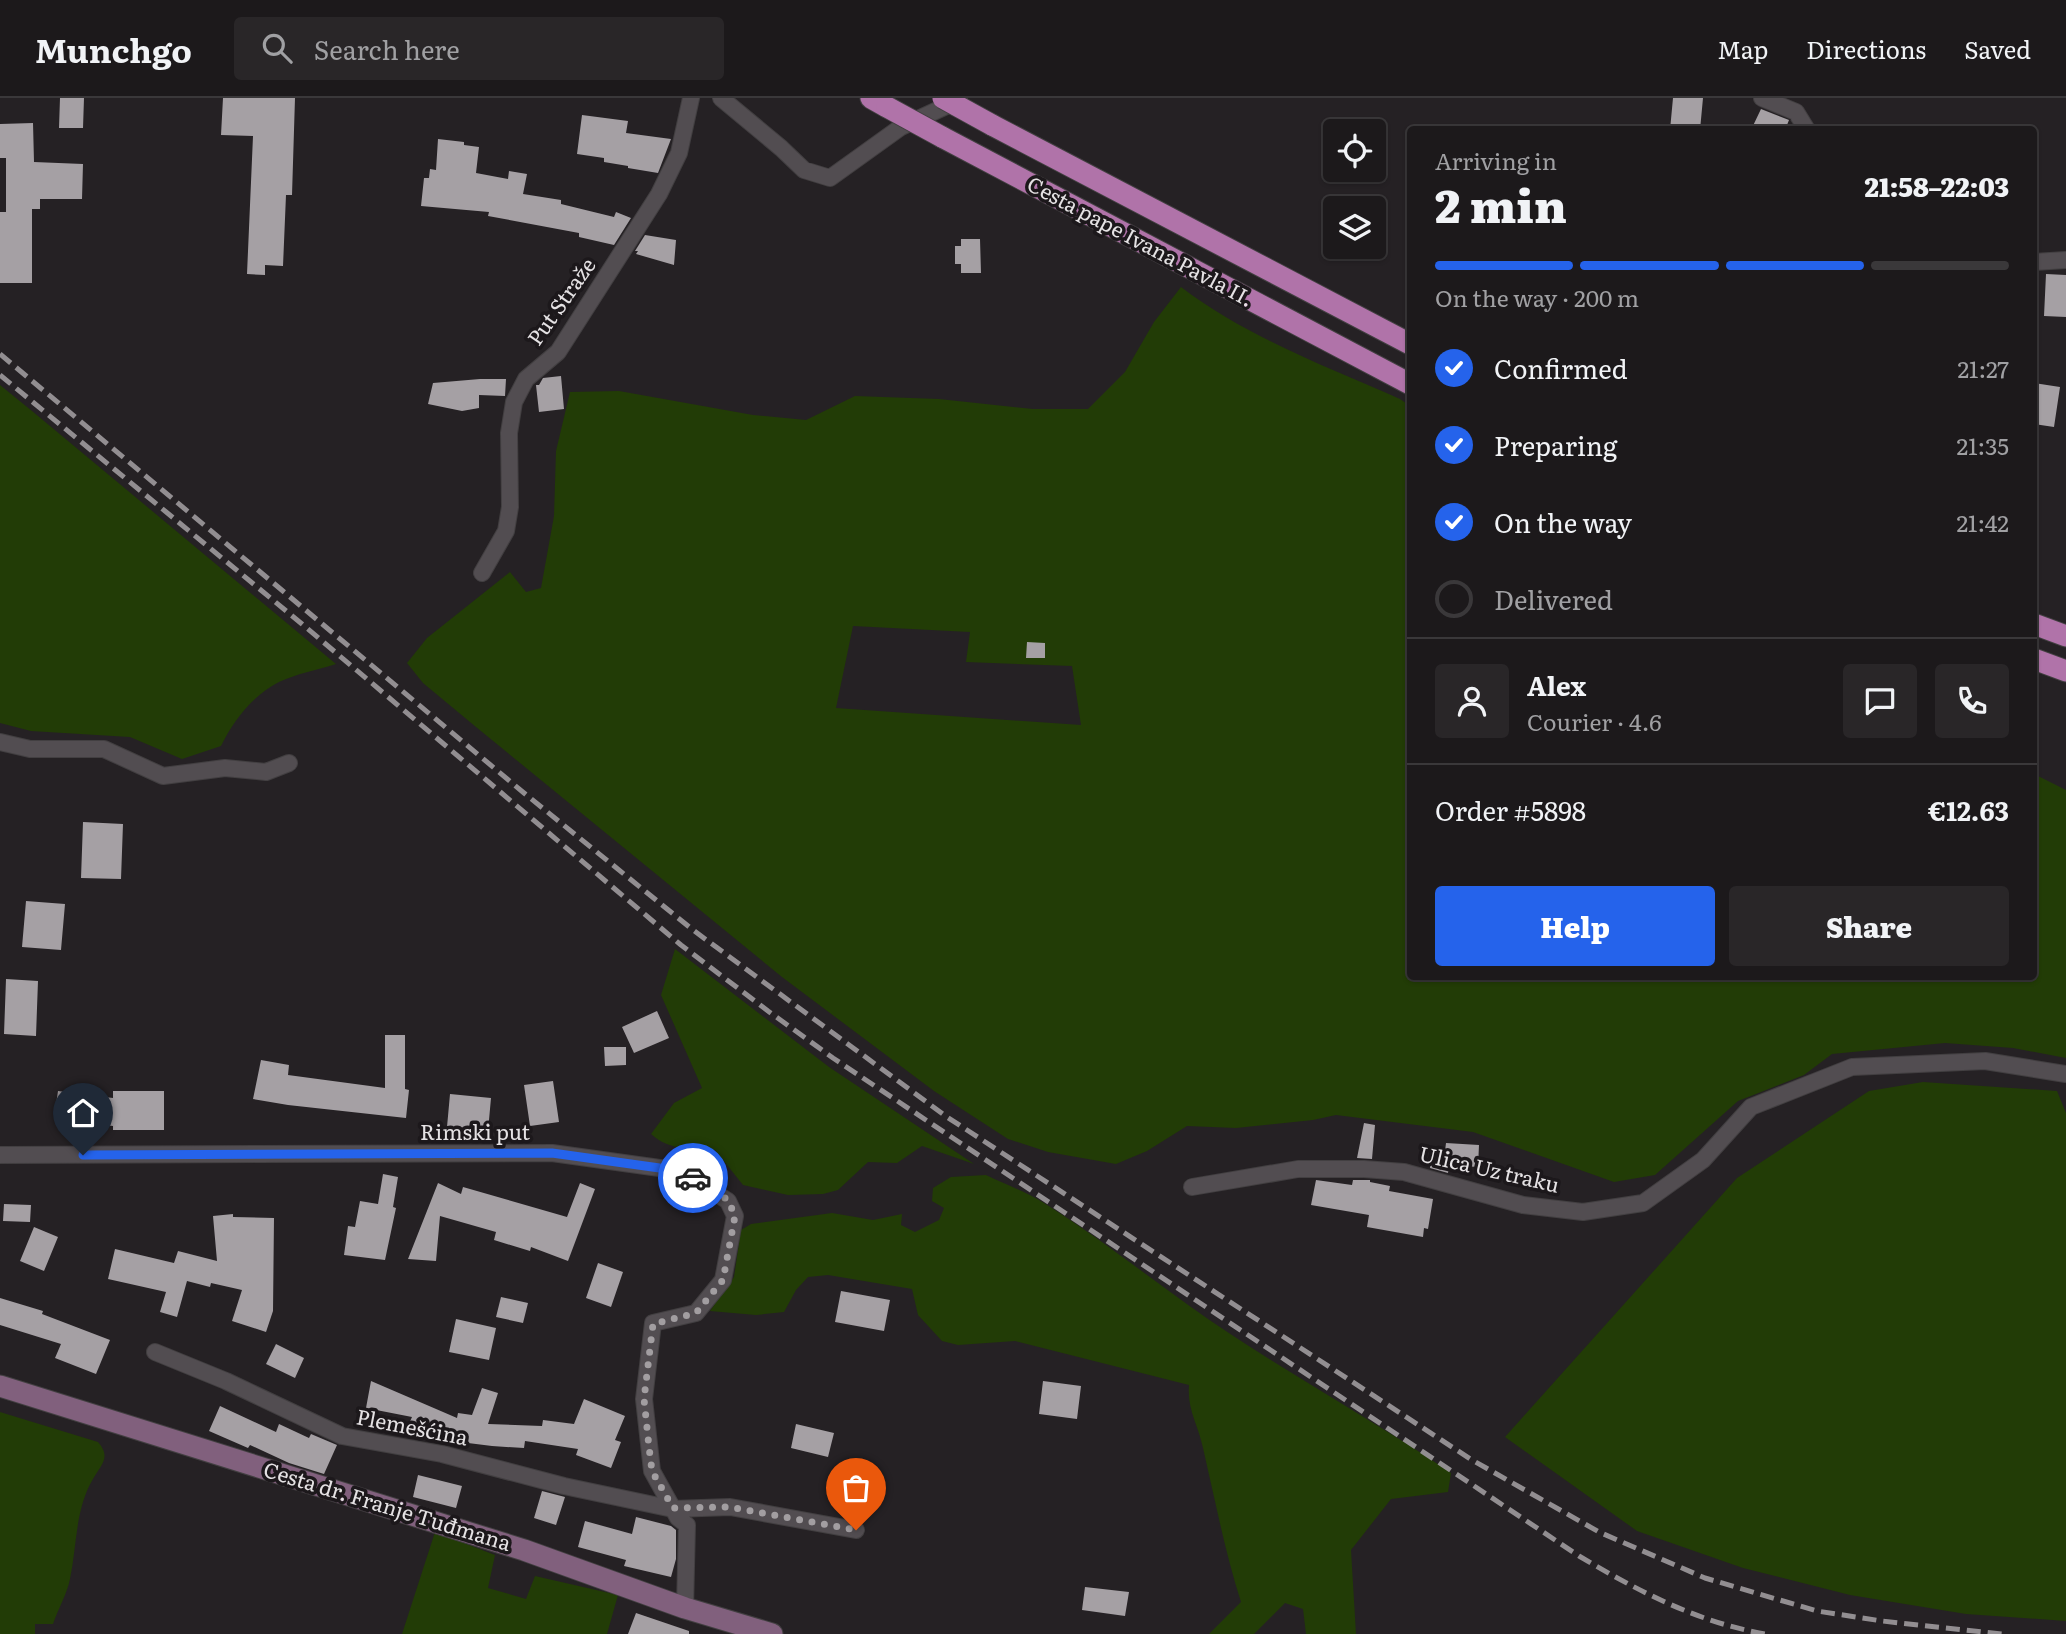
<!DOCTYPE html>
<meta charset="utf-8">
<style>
body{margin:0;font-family:Literata,serif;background:#292628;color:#f1f3f6;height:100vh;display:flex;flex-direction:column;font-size:26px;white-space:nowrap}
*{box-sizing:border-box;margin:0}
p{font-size:23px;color:#a0a0a3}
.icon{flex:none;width:38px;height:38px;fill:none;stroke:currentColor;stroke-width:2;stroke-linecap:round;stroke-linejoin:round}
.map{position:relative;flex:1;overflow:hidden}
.panel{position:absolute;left:1407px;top:28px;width:630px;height:854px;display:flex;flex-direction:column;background:#1c191b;border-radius:7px;box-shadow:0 2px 5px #0004,0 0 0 2px #3a383a}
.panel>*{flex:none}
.fabs{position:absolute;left:1323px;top:21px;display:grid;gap:14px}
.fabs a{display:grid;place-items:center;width:63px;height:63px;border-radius:7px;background:#1c191b;box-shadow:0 2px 5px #0004,0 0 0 2px #3a383a;font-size:35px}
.pin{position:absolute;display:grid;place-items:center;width:60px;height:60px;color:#fff;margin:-72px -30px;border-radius:50% 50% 50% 0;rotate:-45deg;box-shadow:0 0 7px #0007}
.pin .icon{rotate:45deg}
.courier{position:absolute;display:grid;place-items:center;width:70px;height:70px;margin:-35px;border:5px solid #2563eb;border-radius:50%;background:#fff;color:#222;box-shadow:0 2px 9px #0007}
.overview em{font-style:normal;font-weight:800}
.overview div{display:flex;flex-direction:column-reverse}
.overview{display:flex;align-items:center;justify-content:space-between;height:119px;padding:0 28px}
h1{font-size:46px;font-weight:800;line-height:52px}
.bar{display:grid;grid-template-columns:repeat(4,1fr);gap:10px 7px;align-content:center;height:84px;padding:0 28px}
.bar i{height:9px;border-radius:5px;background:#3a383a}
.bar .active{background:#2563eb}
.bar p{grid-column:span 4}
.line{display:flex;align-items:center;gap:18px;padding:0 28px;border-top:2px solid #3a383a}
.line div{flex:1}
.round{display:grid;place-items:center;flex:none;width:74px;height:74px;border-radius:7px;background:#292628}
ol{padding:0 28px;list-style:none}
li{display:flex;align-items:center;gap:21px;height:77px}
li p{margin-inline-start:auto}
li .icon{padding:7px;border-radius:50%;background:#2563eb;color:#fff;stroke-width:4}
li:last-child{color:#a0a0a3}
li i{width:38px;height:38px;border:4px solid #3a383a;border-radius:50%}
.primary-button{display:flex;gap:14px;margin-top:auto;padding:14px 28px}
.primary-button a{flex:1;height:80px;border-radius:7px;background:#2563eb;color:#fff;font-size:28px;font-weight:800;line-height:80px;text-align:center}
.primary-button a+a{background:#292628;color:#f1f3f6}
header{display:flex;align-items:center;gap:42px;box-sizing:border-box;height:98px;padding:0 35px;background:#1c191b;border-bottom:2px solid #3a383a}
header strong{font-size:33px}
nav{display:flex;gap:38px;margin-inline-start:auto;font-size:24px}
.search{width:490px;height:63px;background:#292628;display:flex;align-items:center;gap:18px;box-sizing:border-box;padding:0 24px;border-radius:7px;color:#a0a0a3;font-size:26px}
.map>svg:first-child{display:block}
</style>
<header>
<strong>Munchgo</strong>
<div class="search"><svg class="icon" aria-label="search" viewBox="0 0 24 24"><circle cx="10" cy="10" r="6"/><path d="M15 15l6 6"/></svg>Search here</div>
<nav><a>Map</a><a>Directions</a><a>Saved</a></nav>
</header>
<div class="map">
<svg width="2066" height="1536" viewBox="0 0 2066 1536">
<rect width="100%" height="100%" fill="#252124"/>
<path fill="#223c06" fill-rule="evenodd" d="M1181 189C1247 239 1325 268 1400 301L1410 308V878H2034V676L2066 692V960L2013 950 1945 945 1832 956 1804 977 1738 1003 1655 1077 1614 1084 1473 1034 1336 1017 1313 1022 1236 1030 1187 1028 1147 1053 1116 1066 1048 1054 1008 1041 934 993 782 879 476 629 423 585 407 565 427 540 510 474 526 494 541 490 554 418 556 353 570 294 619 293 753 317 806 322 855 298 939 301 1033 311H1088L1125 274 1154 224ZM853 528 970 534 966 564 1072 568 1081 627 836 610Z
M0 287 32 313 336 566C317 572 296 576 279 584 253 597 233 623 221 648L182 661 130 639 31 633 0 625Z
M675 851 829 969 974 1066 922 1048 897 1065 868 1064 838 1092 823 1096 788 1097 743 1087 715 1052C693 1052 668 1052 651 1036L674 1005 702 990 661 897Z
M1923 984 2057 993 2066 1015V1523L1966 1516 1850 1497 1743 1470 1637 1433 1505 1339 1737 1080 1869 993Z
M986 1077C1005 1086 1026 1094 1044 1105 1095 1137 1142 1174 1191 1209 1275 1269 1366 1317 1451 1375L1448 1394 1391 1401 1351 1452 1356 1536H1306L1303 1511 1285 1505 1254 1536H1209L1241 1504C1225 1454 1215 1402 1203 1350 1198 1326 1187 1312 1189 1287L1015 1243 958 1247 942 1243 918 1217 912 1191 828 1177 808 1179 796 1192 784 1214 756 1217 710 1213 734 1179 741 1132 751 1126 832 1115 873 1122 902 1116 901 1127 915 1134 939 1122 944 1110 932 1103 933 1090 951 1079Z
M0 1314 98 1344C111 1359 102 1366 93 1381 75 1411 77 1448 70 1481 67 1496 58 1511 53 1526H35V1536H0Z
M435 1434 495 1457 488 1490 526 1501 535 1478 618 1497 607 1536H402Z"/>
<path fill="#a5a0a4" d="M60 0H84L83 30H59Z
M223 0H295L292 97H286L283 168 265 167V177L247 176 253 38 221 37Z
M1673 0H1703L1700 32H1670Z
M1761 11 1789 22 1785 32H1751Z
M582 17 628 23 626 35 671 41 658 75 628 70V68L604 64V60L577 56Z
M33 25 34 64 83 66 82 101H40V111H32V185H0V114H6V60H0V26Z
M438 41 464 44V47L479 49 476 75 508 81 509 73 527 76 523 96 561 102V106L614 119 616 114 631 120 614 147 579 139V135L488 118 489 114 421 108 424 80H429L430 71 436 72Z
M645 137 676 142 674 167 636 156 638 153H635Z
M961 141H980L981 175H961V166H955V148H961Z
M2046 176 2066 177V219L2044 218Z
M561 278 564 311 539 314 536 287H539L543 280Z
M480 281H506L505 298 479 297V310L462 313 428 306 433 285Z
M2034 285 2060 289 2054 329 2034 326Z
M1027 544 1045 545V560H1026Z
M83 724 123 726 121 781 81 780Z
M26 803 65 806 61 852 22 849Z
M6 881 38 883 36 938 4 936Z
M657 913 669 940 634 955 622 929Z
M385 937H405V991L409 992 406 1020 288 1007 253 1001 261 962 289 967 288 977 385 990Z
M604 949H626V967L605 968Z
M553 983 559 1024 530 1028 524 987Z
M58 993 113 1000V993H164V1032H113V1028L54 1020Z
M450 996 491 1000 488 1033 447 1029Z
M1364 1025 1375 1027 1372 1061 1357 1060Z
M1446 1045 1479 1047 1478 1069 1449 1067 1448 1075 1430 1070 1431 1060 1444 1061Z
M383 1076 398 1079 393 1109 396 1110 385 1162 344 1157 348 1128 355 1129 360 1103 378 1106Z
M1316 1082 1352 1087 1353 1082H1370V1084L1390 1088 1389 1093 1433 1101 1428 1131 1424 1130 1423 1139 1367 1129 1369 1117 1311 1107Z
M438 1085 461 1096 463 1089 567 1119 580 1085 595 1091 568 1163 531 1149 530 1153 494 1142 496 1134 440 1118 436 1163 408 1161Z
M4 1106 31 1107 30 1124 3 1123Z
M233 1116V1119L274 1120 273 1213 266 1234 232 1223 242 1192 211 1185 210 1189 187 1183 177 1219 160 1214 166 1194 108 1181 115 1151 174 1165 178 1153 217 1163 213 1118Z
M34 1129 58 1139 44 1173 20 1163Z
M598 1165 623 1174 611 1209 586 1200Z
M841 1193 890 1202 884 1233 835 1224Z
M501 1199 528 1205 523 1225 496 1219Z
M0 1200 43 1213 42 1216 110 1242 96 1276 55 1260 61 1246 0 1227Z
M456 1221 496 1230 489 1262 449 1254Z
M276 1246 304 1260 295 1280 266 1266Z
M371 1283 457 1320 458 1315 472 1317 482 1290 498 1295 488 1326 542 1328 543 1322 574 1326 584 1301 625 1318 615 1342 621 1344 611 1370 576 1357 578 1351 525 1343 524 1350 492 1348 436 1341 408 1328 412 1319 366 1310Z
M1043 1283 1081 1288 1077 1321 1039 1316Z
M220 1308 276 1334 279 1326 309 1340 311 1336 337 1347 324 1376 289 1365 250 1347 248 1350 209 1333Z
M796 1326 834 1335 828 1359 791 1350Z
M418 1377 462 1388 456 1410 413 1399Z
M542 1393 565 1399 556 1427 534 1420Z
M636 1419 671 1428 676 1432V1461L671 1479 624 1468 626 1462 578 1449 585 1423 632 1436Z
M1085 1489 1129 1494 1125 1518 1082 1512Z
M636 1515 689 1533V1536H628Z"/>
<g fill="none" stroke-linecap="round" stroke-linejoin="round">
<defs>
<path id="street" d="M721 0 781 50 804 72 830 80 901 29 959 2
M1762 0 1796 14 1807 32
M2034 164 2066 162
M482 475 506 433 510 409 509 335 514 304 526 281 558 254 659 96 679 55 691 0
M0 644 30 651H104L163 678 225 670 266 674 289 665
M0 1057 552 1055 681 1073 728 1103 735 1118 723 1182 696 1215 653 1225 644 1301 652 1373 678 1420 687 1427 685 1510
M1192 1089 1298 1071H1364L1404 1074 1523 1107 1583 1114 1643 1105 1703 1062 1751 1009 1852 969 1985 963 2066 976
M155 1254 226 1283 342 1338 442 1356 564 1388 673 1411 730 1409 856 1432"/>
<path id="secondary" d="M0 1288 524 1452 685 1510 772 1536"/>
<path id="primary" d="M871 0 887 9
M992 27 1410 246
M942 39 1410 286
M2034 526 2066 538
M2034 561 2066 573"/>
</defs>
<use href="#street" stroke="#423f41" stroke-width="18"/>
<use href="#secondary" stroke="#423f41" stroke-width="23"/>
<use href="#primary" stroke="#423f41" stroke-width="23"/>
<use href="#street" stroke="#524d51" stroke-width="16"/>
<use href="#secondary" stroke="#81607d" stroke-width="21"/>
<use href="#primary" stroke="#b073a9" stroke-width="21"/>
<path stroke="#928e91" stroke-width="5" stroke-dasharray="14 7" stroke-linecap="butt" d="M0 256 524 695 693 832 947 1019 1472 1362 1599 1434 1705 1480 1817 1513 1882 1523 2002 1536
M0 277 302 526 681 847 768 913 833 960 1579 1458C1638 1493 1697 1524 1765 1536"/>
<defs>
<path id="primary-bridge" d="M943 0 992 27
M887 9 942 39"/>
</defs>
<use href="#primary-bridge" stroke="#423f41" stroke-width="23" stroke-linecap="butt"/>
<use href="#primary-bridge" stroke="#b073a9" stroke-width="21"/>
</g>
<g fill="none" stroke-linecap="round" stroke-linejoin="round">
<path stroke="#a29ea1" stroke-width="7" stroke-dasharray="0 12.6" d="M693 1080 728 1102 735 1118 723 1182 696 1215 653 1226 644 1301 649 1349 652 1373 673 1410 730 1409 856 1432"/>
<path stroke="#2563eb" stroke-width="9" d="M83 1057 552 1055 681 1073 693 1080"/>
</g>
<g text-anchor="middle" stroke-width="7" stroke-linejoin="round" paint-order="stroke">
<g font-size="21" fill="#e5e2e4" stroke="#1c181b">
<text transform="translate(1140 144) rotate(28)" y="7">Cesta pape Ivana Pavla II.</text>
<text transform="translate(562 204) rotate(-55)" y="7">Put Straže</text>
<text x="475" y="1042">Rimski put</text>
<text transform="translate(1489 1072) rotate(13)" y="7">Ulica Uz traku</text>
<text transform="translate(412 1330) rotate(11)" y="7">Plemešćina</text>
<text transform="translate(387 1409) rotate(17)" y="7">Cesta dr. Franje Tuđmana</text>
</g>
</g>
</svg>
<div class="fabs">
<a><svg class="icon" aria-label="locate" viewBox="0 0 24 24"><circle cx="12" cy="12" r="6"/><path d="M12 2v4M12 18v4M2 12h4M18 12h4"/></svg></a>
<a><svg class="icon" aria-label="layers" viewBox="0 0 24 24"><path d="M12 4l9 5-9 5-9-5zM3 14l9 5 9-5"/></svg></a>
</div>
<div class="pin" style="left:856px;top:1432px;background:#ea580c"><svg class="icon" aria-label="bag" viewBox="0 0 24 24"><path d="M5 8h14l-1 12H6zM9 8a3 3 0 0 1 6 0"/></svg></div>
<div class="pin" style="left:83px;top:1057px;background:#1f2937"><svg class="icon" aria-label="home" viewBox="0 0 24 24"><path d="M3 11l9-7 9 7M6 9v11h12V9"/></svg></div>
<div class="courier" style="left:693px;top:1080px"><svg class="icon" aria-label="car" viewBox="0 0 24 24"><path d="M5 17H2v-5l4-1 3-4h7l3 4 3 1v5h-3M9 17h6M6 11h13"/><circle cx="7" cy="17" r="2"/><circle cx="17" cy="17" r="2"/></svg></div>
<section class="panel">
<div class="overview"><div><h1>2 min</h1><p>Arriving in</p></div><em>21:58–22:03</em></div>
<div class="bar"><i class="active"></i><i class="active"></i><i class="active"></i><i></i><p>On the way · 200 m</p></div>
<ol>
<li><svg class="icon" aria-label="check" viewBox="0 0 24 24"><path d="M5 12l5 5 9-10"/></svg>Confirmed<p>21:27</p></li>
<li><svg class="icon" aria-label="check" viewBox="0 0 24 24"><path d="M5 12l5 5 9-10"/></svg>Preparing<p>21:35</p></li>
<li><svg class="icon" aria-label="check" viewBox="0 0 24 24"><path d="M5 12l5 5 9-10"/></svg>On the way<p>21:42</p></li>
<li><i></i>Delivered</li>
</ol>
<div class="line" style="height:126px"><a class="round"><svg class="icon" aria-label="person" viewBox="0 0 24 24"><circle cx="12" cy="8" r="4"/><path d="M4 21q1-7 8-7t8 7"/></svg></a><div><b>Alex</b><p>Courier · 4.6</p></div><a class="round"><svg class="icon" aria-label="chat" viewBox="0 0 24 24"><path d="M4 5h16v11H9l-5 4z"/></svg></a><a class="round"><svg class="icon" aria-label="phone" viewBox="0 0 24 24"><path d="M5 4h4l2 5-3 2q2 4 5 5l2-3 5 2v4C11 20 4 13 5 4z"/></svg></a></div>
<div class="line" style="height:91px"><div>Order #5898</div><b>€12.63</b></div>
<div class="primary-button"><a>Help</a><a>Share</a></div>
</section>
</div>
